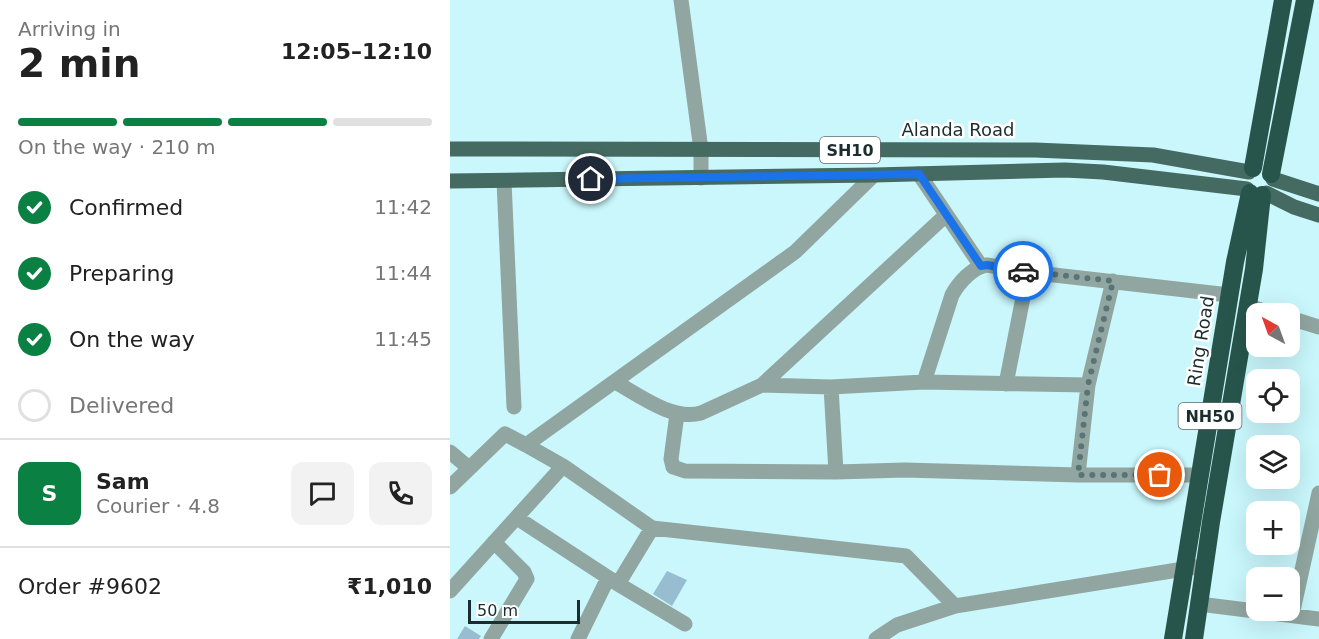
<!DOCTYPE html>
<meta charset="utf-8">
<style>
body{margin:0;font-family:"DejaVu Sans",sans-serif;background:#f2f2f2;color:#222;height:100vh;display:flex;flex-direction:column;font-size:22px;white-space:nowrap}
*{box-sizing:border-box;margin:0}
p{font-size:20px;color:#767676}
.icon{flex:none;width:33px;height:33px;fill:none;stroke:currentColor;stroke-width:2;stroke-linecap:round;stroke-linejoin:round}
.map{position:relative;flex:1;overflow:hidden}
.sheet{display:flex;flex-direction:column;background:#fff;width:450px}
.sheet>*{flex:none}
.needle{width:39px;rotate:319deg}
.buttons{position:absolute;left:796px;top:303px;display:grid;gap:12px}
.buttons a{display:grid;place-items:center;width:54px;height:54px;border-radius:12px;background:#fff;box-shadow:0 6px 24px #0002;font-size:30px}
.scale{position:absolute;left:18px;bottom:15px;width:112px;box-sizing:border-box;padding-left:6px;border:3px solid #1b2d2f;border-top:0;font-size:16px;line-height:21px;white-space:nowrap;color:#1b2d2f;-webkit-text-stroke:4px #fff;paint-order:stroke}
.pin{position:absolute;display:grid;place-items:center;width:51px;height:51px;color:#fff;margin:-26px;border:3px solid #fff;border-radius:50%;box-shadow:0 2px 6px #0007}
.courier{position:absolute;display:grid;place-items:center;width:60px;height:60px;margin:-30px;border:4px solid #1a73e8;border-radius:50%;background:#fff;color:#222;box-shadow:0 2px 8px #0007}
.head em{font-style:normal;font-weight:700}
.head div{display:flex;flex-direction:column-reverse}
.head{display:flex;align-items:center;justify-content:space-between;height:102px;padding:0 18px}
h1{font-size:39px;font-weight:700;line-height:45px}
.bar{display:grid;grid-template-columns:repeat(4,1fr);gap:9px 6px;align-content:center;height:72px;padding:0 18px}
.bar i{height:8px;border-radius:4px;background:#e0e0e0}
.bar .selected{background:#0b8043}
.bar p{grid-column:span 4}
.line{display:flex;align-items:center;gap:15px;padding:0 18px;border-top:2px solid #e0e0e0}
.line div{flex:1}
.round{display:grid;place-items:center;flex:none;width:63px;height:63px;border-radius:12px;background:#f2f2f2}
ol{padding:0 18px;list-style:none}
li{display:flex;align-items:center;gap:18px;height:66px}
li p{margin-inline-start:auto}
li .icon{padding:6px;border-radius:50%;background:#0b8043;color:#fff;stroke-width:4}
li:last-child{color:#767676}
li i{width:33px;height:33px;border:3px solid #e0e0e0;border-radius:50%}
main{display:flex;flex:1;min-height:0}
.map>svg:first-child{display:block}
</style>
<main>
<section class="sheet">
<div class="head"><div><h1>2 min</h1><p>Arriving in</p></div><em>12:05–12:10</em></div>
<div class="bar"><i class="selected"></i><i class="selected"></i><i class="selected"></i><i></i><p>On the way · 210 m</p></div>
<ol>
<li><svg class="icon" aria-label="check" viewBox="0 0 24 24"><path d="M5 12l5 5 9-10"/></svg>Confirmed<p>11:42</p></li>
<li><svg class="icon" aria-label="check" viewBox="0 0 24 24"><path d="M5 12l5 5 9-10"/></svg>Preparing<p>11:44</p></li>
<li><svg class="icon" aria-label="check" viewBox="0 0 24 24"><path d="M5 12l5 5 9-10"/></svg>On the way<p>11:45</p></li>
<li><i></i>Delivered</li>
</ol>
<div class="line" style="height:108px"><b class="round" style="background:#0b8043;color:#fff">S</b><div><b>Sam</b><p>Courier · 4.8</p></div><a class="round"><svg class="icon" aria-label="chat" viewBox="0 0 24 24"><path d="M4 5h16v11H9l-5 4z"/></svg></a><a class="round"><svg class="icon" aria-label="phone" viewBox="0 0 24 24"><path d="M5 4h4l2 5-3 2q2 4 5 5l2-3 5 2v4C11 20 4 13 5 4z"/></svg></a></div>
<div class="line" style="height:78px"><div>Order #9602</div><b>₹1,010</b></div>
</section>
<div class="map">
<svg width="869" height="639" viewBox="0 0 869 639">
<rect width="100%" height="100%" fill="#c9f7fc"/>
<path fill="#98bdd0" d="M217 571 237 580 222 606 203 594Z
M15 626 31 636 29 639H7Z"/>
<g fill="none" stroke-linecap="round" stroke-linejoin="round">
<path stroke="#91a6a0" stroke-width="15" d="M231 0 251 150V178
M469 174 531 266
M424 175 345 252 76 445 113 466 202 528 456 556 505 606
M54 181 64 407
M798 306 824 314
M840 318 869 327
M165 382C189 395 222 421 251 413L312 385 496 215
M474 382 502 295C509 282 523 267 537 265L578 272
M556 384 578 272 779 295
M312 385 381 387 474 382 638 385 628 475
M638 385 663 281
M381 387 386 472
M227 414 221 459 223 467 235 471 386 472 455 470 628 475H751
M0 452 19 468
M0 487 55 434 76 445
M67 518 168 584 235 624
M168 584 202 528
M0 591 113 466
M749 604 869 619
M842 615 869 493
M41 639 77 579 74 572 44 542
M128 639 158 578
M426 639 447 625 505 606 746 567"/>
<path stroke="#446a62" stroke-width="15" d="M0 149 585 150 703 155 799 172
M823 179 869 194
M0 181 424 175 615 170 653 172 797 189
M816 193 844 207 869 215"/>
<path stroke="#27554c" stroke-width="18" d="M803 168 833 0
M821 174 855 0
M723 639 785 262 800 193
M744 639 761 522 804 269 812 195"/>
</g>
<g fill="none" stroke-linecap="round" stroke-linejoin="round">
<path stroke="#587477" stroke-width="6" stroke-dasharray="0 10.8" d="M573 271 663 281 638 385 628 475H710"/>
<path stroke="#1a73e8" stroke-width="8" d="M141 179 469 174 531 266 537 265 573 271"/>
</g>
<g text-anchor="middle" stroke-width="5" stroke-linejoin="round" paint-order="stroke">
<g fill="#fff" stroke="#5f6c6d" stroke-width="1.5">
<rect x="370" y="137" width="60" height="26" rx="4.5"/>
<rect x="728.5" y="403" width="63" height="26" rx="4.5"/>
</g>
<g font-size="16" font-weight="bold" fill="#1b2d2f">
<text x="400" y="156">SH10</text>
<text x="760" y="422">NH50</text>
</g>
<g font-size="18" fill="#1b2d2f" stroke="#fff">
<text x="508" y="136">Alanda Road</text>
<text transform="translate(751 341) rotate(-81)" y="6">Ring Road</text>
</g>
</g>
</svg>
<div class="buttons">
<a><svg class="needle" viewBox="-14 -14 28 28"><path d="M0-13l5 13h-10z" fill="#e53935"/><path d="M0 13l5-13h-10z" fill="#767676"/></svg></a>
<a><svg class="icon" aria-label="locate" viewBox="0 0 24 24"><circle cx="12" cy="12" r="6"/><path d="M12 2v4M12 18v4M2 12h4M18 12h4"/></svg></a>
<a><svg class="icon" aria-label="layers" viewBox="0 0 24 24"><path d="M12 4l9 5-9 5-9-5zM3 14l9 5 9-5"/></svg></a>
<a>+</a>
<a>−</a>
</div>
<div class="scale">50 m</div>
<div class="pin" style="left:710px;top:475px;background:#ea580c"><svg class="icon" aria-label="bag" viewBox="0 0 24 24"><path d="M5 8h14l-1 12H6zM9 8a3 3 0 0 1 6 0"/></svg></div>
<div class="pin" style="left:141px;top:179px;background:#1f2937"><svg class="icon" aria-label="home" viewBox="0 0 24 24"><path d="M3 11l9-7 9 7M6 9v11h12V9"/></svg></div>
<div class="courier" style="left:573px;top:271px"><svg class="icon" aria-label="car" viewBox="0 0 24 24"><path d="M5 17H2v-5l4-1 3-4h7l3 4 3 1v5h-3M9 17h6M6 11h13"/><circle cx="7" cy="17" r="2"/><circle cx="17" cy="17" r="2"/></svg></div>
</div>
</main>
